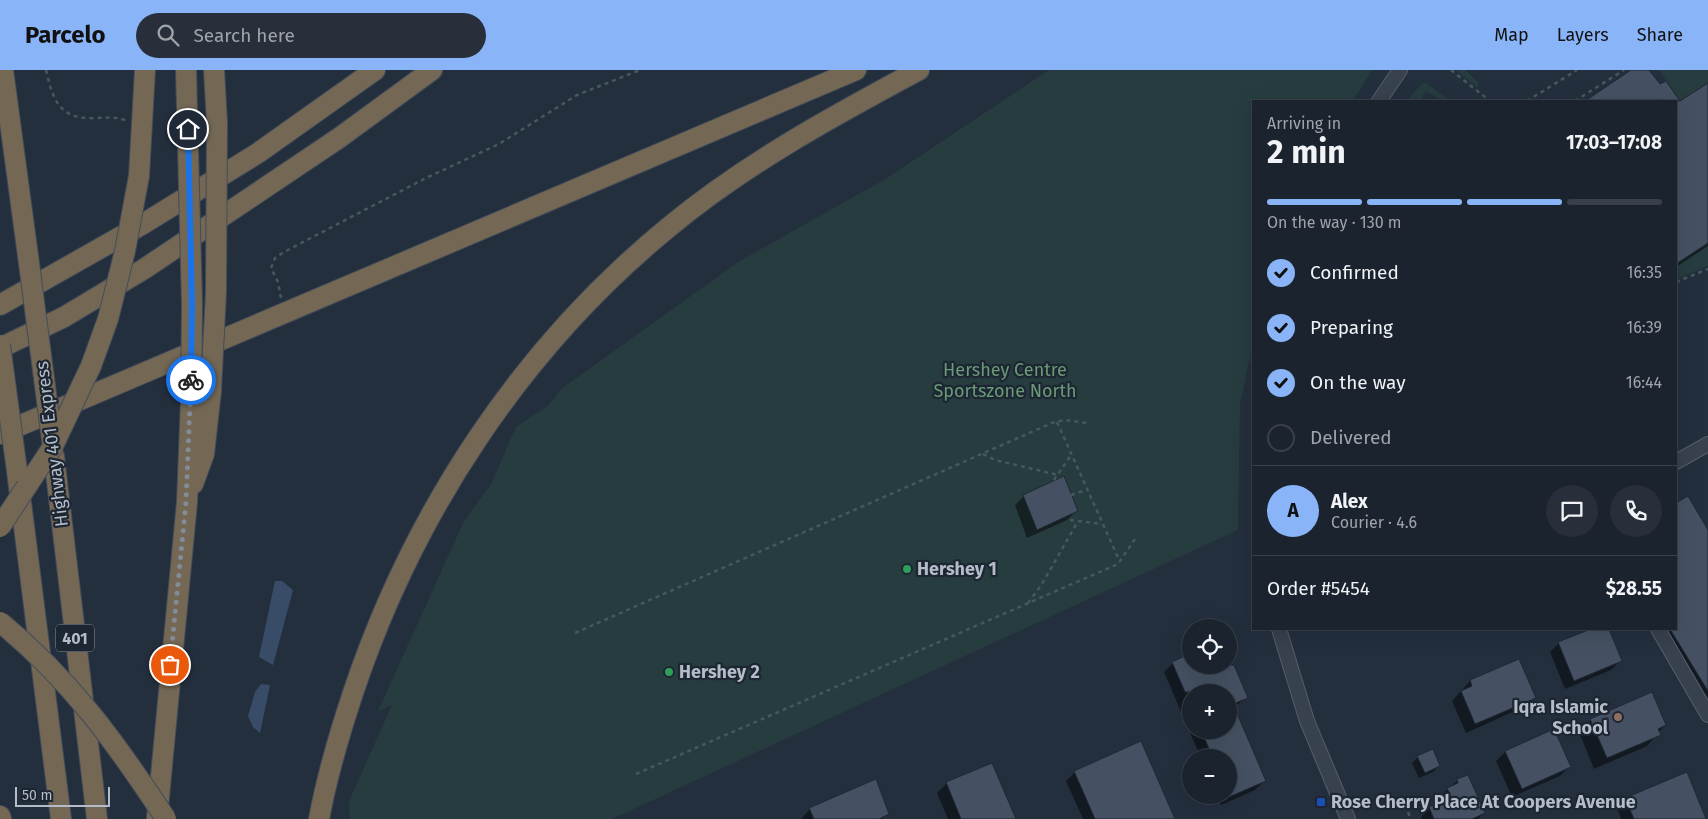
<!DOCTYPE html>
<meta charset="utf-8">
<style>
body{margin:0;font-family:"Fira Sans",sans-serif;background:#282f3a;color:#f1f3f6;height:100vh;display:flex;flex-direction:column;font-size:19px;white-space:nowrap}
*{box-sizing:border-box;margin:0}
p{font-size:16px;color:#a0a4aa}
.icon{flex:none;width:28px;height:28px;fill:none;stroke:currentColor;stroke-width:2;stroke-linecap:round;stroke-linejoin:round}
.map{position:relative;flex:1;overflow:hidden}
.sheet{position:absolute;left:1252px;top:30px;width:425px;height:530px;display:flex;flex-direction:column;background:#1b232e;border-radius:0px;box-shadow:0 5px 20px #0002,0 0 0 1px #39404a}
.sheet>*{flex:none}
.buttons{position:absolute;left:1182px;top:549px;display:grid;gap:10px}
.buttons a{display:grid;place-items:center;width:55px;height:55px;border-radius:50%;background:#1b232e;box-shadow:0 5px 20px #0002,0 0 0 1px #39404a;font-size:25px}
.scale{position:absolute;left:15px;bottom:12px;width:95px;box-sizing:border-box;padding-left:5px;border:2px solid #b4bcc9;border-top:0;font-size:14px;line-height:18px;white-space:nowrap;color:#b4bcc9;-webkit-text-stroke:4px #1d2633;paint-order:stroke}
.pin{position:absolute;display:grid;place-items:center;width:42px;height:42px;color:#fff;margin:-21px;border:2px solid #fff;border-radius:50%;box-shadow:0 1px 5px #0007}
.courier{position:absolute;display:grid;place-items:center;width:50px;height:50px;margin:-25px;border:4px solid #1a73e8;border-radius:50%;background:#fff;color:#222;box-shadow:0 1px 6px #0007}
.overview em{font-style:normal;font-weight:700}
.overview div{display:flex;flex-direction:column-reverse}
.overview{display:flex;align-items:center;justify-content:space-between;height:85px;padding:0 15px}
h1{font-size:32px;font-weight:700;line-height:38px}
.bar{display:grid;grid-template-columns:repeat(4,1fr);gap:8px 5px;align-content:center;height:60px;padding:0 15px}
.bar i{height:6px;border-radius:4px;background:#39404a}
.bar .active{background:#8ab4f8}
.bar p{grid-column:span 4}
.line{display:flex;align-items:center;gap:12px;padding:0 15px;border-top:1px solid #39404a}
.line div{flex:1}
.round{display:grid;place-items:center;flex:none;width:52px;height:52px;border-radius:26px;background:#282f3a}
ol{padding:0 15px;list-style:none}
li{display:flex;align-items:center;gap:15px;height:55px}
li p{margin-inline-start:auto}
li .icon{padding:5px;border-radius:50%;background:#8ab4f8;color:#111;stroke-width:4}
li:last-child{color:#a0a4aa}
li i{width:28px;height:28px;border:2px solid #39404a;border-radius:50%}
header{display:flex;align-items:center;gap:30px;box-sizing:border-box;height:70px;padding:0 25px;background:#8ab4f8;color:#111}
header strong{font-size:24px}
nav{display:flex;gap:28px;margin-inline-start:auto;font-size:18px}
.search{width:350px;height:45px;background:#282f3a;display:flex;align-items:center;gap:12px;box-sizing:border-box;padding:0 18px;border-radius:28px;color:#a0a4aa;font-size:19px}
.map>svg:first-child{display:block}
</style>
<header>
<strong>Parcelo</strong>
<div class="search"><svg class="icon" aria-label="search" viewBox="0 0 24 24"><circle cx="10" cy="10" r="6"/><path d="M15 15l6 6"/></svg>Search here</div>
<nav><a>Map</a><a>Layers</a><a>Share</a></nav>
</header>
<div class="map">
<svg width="1708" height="749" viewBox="0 0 1708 749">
<rect width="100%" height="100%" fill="#242f3e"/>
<path fill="#263c3f" d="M1049 0H1372L1353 31H1254V269L1240 334 1238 460 612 749H350L349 731 392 635 378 641 464 451 491 414 516 357 549 335 561 319 738 192 887 108Z
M1456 0H1465L1478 12V18Z
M1659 0H1708V13L1680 31Z
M1426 13 1451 31H1442L1426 21 1420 31H1407L1421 14Z
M1708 173V196L1676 209V194Z"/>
<path fill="#394c67" d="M275 511H282L293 520 273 595 259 587Z
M261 614 270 615 260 663 253 657 248 646 255 622Z"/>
<path fill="#0007" fill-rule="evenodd" d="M1634 0H1648L1660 16 1666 13 1680 32 1708 14V176L1676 197V31H1587Z
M1024 426 1076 441 1067 450 1027 468 1015 435Z
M1708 462V645L1656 559H1676Z
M1595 559H1607L1620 591 1611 600 1565 619 1550 582 1559 573Z
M1191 585V595H1229V586L1247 627 1233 638 1264 711 1255 720 1221 735 1217 725H1229V688H1201L1164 602 1173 593ZM1191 622H1229V660H1191Z
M1519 590 1535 627 1526 636 1466 663 1452 631 1470 611Z
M1591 650 1665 655 1647 676 1594 699 1579 662Z
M1553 661 1569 697 1560 706 1512 727 1496 691 1505 682Z
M1418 687 1439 696 1433 702 1419 708 1412 693Z
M992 695 1014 749H948L937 723 946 714Z
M1075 702 1174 749H1083L1066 711Z
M1458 710 1484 743 1478 749H1422L1421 747 1430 738 1441 733 1438 728Z
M1626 729 1705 749H1621L1617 738Z
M810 739 888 743 882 749H801Z"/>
<path fill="#455162" stroke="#1f2835" d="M1631 0H1649L1660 14 1666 11 1680 31 1708 13V173L1676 194V33L1679 31H1585Z
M1064 406 1078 441 1037 460 1023 425Z
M1688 426 1708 460V621L1670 559H1676V433Z
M1591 559H1609L1622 591 1574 611 1558 572Z
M1191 583V595H1234L1248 628 1233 634 1266 711 1229 727V688H1213L1201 660H1229V622H1185L1172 592Z
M1519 589 1536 628 1475 654 1461 621 1472 616 1470 610Z
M1652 622 1666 655 1658 659 1661 665 1607 688 1590 649Z
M1554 659 1571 697 1522 719 1505 681Z
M1141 671 1175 749H1095L1074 701Z
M1433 679 1440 696 1425 703 1417 686Z
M992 693 1016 749H961L946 712Z
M1687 702 1706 749H1634L1625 728Z
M1468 705 1485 743 1472 749H1434L1429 737 1451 727 1447 718 1458 713 1457 709Z
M876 709 889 744 879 749H814L809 738Z"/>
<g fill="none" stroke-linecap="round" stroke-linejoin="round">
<defs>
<path id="minor" d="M1379 31 1400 0
M1676 392 1708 374
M1279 559 1307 651 1348 749
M1658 559 1708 645"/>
<path id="highway" d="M3 0 28 186
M186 0 188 79
M214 0 217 53
M139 106 145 0
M0 235 143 154 258 83 375 0
M0 278 64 247 144 199 339 68 432 0
M0 364 856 0
M54 386 97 749
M17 401 61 749
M193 414 204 384 211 321
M0 746 1 749
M157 748 187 432 191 329
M319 749C327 706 339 665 353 623 413 443 521 278 669 157 745 94 833 46 919 0"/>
</defs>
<use href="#minor" stroke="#565f6c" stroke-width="16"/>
<use href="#highway" stroke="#434c59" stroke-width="22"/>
<path stroke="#44595c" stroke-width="2.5" stroke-dasharray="4 4" stroke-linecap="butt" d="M46 0C53 31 60 50 96 48 107 48 116 46 127 51
M1451 0 1490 31
M1527 31 1577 0
M1575 31 1624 0
M1676 212 1708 199
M281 228 278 212 271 198 275 188 284 182 426 108 499 74 577 25 640 0
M1057 352 1120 492
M983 384 995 390 1058 405
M1054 410 1071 385
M1071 425 1086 420
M1070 450 1102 454
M1028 533 1042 514 1078 451
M575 563 1052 353 1064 350 1087 353
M636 704 1118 494 1137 466
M1408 742 1411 749"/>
<use href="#minor" stroke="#38414e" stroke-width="14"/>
<use href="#highway" stroke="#746855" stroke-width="20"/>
<defs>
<path id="highway-bridge" d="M188 79 192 235 191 329
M28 186 53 377
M0 275 17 401
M211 321 216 222 217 53
M0 457 52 378 91 296 108 249 125 181 139 106
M0 552C71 610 116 673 166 749"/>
</defs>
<use href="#highway-bridge" stroke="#434c59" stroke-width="22" stroke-linecap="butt"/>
<use href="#highway-bridge" stroke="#746855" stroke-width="20"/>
</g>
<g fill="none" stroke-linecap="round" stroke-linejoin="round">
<path stroke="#828b98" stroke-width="5" stroke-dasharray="0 9" d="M170 595 186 432 191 310"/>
<path stroke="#1a73e8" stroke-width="6" d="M188 59 192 235 191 310"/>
</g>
<g fill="#2e9e5b" stroke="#1d2633" stroke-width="2">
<circle cx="907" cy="499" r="5"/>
<circle cx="669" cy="602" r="5"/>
</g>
<circle fill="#8d6e63" stroke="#1d2633" stroke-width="2" cx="1618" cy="647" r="5"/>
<rect fill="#1a4fb4" stroke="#1d2633" stroke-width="2" x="1316" y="727" width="10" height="10" rx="2.5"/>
<g text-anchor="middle" stroke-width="4.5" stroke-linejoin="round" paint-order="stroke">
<rect fill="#1d2633" stroke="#878f9c" stroke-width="1" x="56" y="554.5" width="38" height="27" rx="4"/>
<g font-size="16" font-weight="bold" fill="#b4bcc9">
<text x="75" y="574">401</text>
</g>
<g font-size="18" fill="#6b9a76" stroke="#1d2633">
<text x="1005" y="306">Hershey Centre<tspan x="1005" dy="21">Sportszone North</tspan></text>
</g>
<g font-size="18" fill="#b4bcc9" stroke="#1d2633">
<text transform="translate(52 374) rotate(-97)" y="6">Highway 401 Express</text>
</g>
<g font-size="18" font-weight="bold" fill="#b4bcc9" stroke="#1d2633" text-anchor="start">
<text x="917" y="505">Hershey 1</text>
<text x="679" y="608">Hershey 2</text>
<text x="1608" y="643" text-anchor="end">Iqra Islamic<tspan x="1608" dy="21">School</tspan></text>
<text x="1331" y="738">Rose Cherry Place At Coopers Avenue</text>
</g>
</g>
</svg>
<div class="buttons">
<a><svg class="icon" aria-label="locate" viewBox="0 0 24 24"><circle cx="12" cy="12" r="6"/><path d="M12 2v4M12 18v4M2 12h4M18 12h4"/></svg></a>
<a>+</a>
<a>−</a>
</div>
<div class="scale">50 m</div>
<div class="pin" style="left:170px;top:595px;background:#ea580c"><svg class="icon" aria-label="bag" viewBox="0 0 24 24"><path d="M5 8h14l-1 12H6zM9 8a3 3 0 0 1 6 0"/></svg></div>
<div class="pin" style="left:188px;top:59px;background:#1f2937"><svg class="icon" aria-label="home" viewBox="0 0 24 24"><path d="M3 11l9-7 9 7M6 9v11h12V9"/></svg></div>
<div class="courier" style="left:191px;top:310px"><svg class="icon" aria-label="bike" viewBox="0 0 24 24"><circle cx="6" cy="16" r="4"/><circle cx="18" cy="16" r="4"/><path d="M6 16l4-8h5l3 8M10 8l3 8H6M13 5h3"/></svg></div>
<section class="sheet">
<div class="overview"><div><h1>2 min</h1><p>Arriving in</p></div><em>17:03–17:08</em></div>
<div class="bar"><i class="active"></i><i class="active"></i><i class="active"></i><i></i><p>On the way · 130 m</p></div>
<ol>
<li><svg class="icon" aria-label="check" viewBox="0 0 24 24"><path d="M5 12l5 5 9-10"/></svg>Confirmed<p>16:35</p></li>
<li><svg class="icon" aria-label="check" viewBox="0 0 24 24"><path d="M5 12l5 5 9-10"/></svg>Preparing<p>16:39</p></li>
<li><svg class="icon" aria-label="check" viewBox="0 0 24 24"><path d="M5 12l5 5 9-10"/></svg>On the way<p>16:44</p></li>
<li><i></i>Delivered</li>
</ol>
<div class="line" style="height:90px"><b class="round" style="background:#8ab4f8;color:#111">A</b><div><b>Alex</b><p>Courier · 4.6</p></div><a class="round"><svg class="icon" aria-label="chat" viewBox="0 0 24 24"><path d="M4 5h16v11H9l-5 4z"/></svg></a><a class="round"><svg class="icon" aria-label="phone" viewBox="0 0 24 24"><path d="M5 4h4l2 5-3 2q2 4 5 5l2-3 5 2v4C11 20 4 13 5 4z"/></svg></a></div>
<div class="line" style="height:65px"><div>Order #5454</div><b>$28.55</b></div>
</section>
</div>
